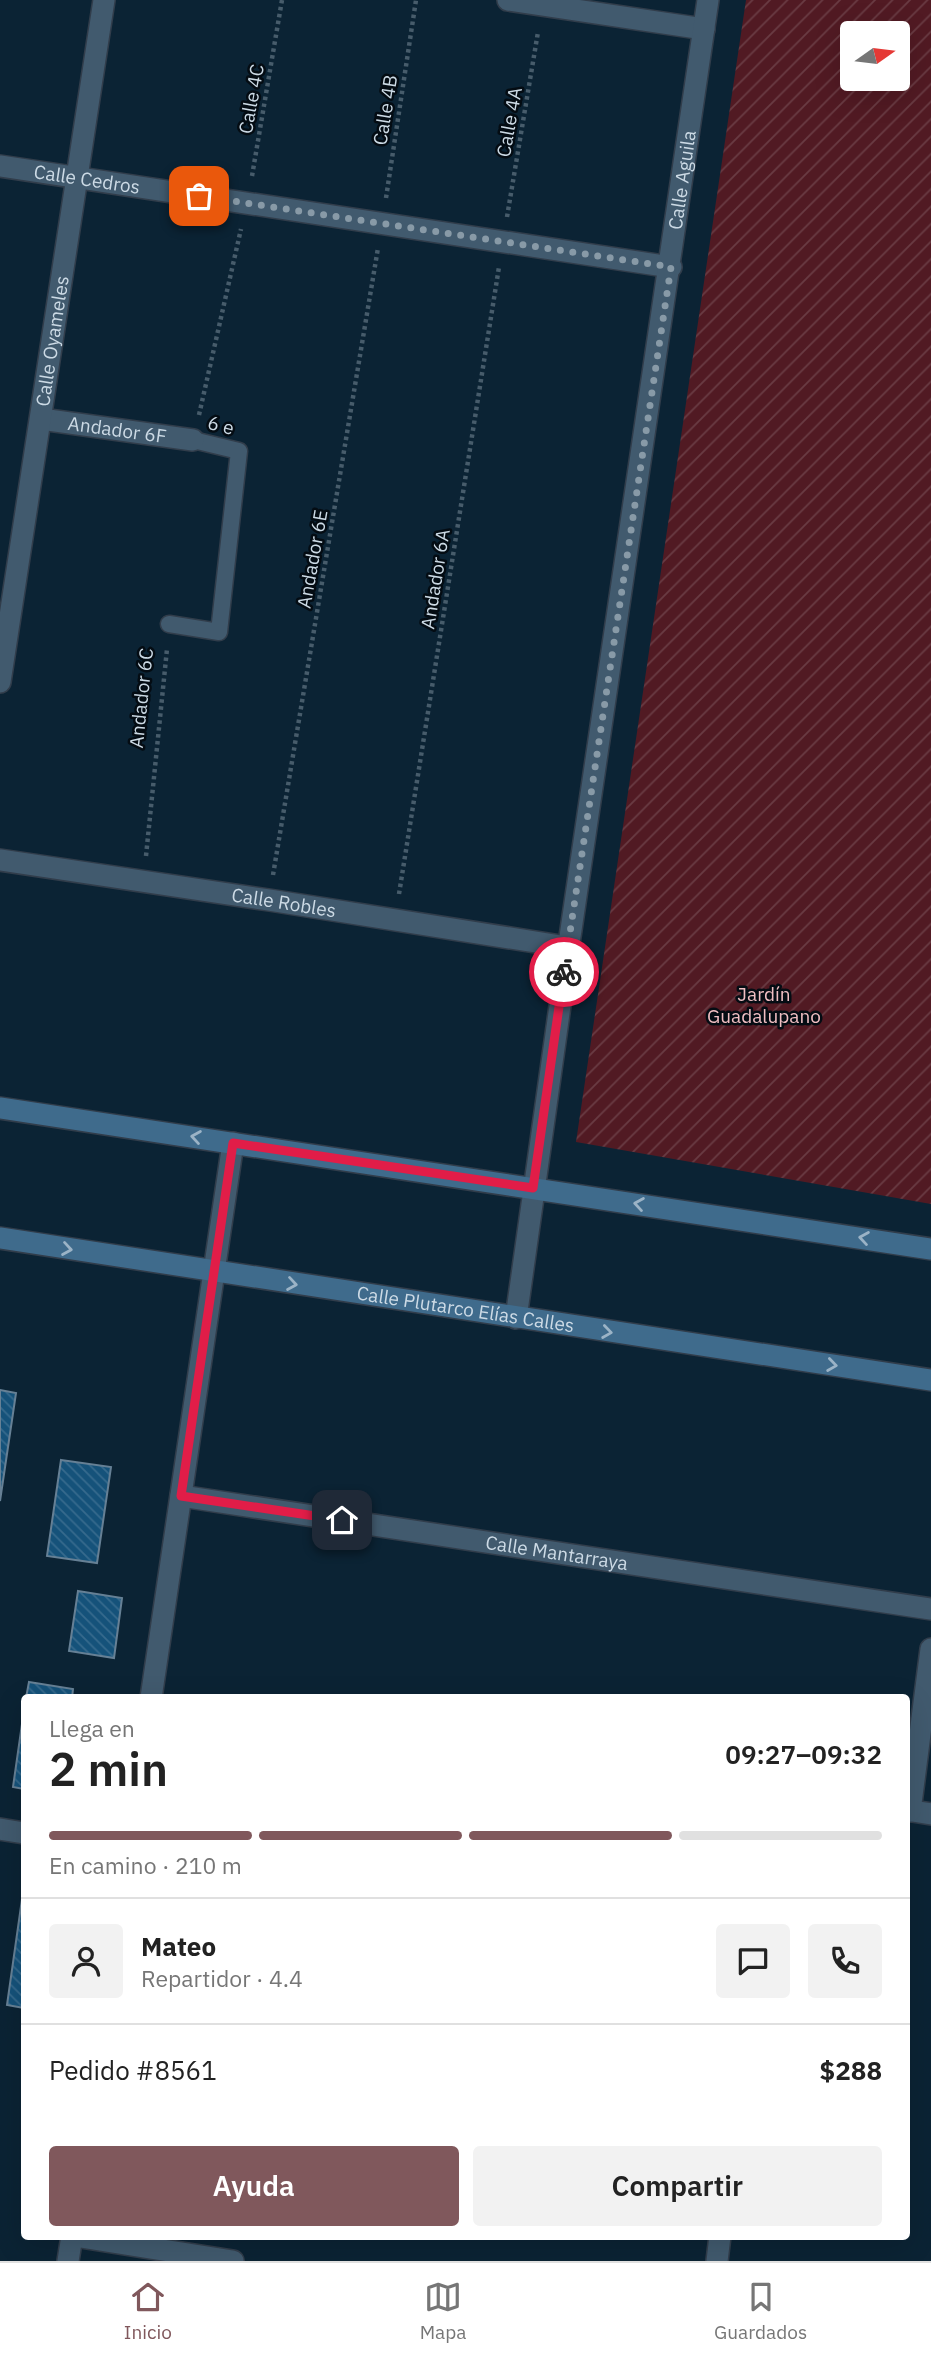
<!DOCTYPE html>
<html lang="es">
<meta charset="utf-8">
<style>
body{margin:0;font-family:"IBM Plex Sans",sans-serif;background:#f2f2f2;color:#222;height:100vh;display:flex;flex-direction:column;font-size:26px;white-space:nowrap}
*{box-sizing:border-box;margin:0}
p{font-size:23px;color:#767676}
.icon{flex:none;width:38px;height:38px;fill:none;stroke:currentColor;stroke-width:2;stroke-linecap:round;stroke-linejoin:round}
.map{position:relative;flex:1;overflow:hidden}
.panel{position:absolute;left:21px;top:1694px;width:889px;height:546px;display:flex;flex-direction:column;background:#fff;border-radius:7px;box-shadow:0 7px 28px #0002}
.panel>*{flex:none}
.needle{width:46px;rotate:76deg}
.controls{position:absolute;left:840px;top:21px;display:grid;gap:14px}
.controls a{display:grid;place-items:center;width:70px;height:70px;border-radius:7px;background:#fff;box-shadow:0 7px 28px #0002;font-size:35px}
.pin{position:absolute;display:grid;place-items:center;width:60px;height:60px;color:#fff;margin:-30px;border-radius:14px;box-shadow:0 4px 10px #0006}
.courier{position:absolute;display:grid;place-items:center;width:70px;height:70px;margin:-35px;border:5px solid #e11d48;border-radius:50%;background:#fff;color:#222;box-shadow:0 2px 9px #0007}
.summary em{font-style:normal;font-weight:600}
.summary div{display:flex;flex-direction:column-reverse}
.summary{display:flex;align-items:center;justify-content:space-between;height:119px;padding:0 28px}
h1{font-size:46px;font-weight:600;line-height:52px}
.bar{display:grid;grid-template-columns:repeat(4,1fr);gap:10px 7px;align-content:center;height:84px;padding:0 28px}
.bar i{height:9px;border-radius:5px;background:#e0e0e0}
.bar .selected{background:#80585c}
.bar p{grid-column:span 4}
.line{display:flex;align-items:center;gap:18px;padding:0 28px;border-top:2px solid #e0e0e0}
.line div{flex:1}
.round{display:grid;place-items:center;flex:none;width:74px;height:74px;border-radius:7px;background:#f2f2f2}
.cta{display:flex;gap:14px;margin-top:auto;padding:14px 28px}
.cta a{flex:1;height:80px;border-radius:7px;background:#80585c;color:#fff;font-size:28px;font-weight:600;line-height:80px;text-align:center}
.cta a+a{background:#f2f2f2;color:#222}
.tabs{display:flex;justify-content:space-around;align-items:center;height:98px;border-top:2px solid #e0e0e0;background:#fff;font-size:19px;color:#767676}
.tabs a{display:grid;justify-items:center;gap:4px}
.tabs .selected{color:#80585c}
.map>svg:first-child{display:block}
</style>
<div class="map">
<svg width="931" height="2261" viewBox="0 0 931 2261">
<defs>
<pattern id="garden-furrows" width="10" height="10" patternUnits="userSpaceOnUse" patternTransform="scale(1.75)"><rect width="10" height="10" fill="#511a23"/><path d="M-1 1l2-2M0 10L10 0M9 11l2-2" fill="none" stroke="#693b43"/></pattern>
<pattern id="building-back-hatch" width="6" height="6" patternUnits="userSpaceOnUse" patternTransform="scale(1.75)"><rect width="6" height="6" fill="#15527a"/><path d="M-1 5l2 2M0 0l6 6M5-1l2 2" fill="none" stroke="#366a8d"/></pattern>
</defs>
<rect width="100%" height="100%" fill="#0b2334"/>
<path fill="url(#garden-furrows)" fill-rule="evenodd" d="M746 0H931V1204L576 1142ZM852 33H898V79H852Z"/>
<path fill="url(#building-back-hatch)" stroke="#668095" stroke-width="2" d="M0 1390 16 1393 0 1501Z
M61 1460 111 1467 97 1563 47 1556Z
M78 1591 122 1598 114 1658 69 1651Z
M29 1682 73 1689 72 1698H26Z
M24 1710V1789L13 1787Z
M24 1885V2008L7 2005Z"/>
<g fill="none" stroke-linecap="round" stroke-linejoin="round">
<defs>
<path id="lane" d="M169 624 219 632 239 451 193 440"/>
<g id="street">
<path d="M508 0 704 29"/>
<path id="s1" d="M0 166 671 267"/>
<path id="s2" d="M41 419 193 440"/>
<path id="s3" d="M0 682 104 0"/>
<path id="s4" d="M0 860 269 900 567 947"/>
<path id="s5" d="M516 1318C576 878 645 439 708 0"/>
<path id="s6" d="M181 1496 931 1609"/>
<path d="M151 1698 233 1143"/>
<path d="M906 1810 931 1814"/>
<path d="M910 1811 931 1649"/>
<path d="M0 1829 24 1833"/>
<path d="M74 2236 233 2261"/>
<path d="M68 2261 72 2236"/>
<path d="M717 2261 720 2236"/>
</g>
<g id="secondary">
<path d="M0 1108 931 1249"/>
<path id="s7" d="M0 1238 931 1380"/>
</g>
</defs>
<use href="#lane" stroke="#313d4b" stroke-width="19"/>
<use href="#street" stroke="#313d4b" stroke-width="24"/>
<use href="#secondary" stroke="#313d4b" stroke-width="24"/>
<path stroke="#475c6b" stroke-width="4.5" stroke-dasharray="3.5 3.5" stroke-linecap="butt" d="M252 176 282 0
M386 198 416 0
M507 217 538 32
M199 415 241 229
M146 856 167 649
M273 875 378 248
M399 894 499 267"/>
<use href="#lane" stroke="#415a6e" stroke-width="16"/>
<use href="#street" stroke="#415a6e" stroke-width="21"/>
<use href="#secondary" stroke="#3f6b8c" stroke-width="21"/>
</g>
<defs><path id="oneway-chevron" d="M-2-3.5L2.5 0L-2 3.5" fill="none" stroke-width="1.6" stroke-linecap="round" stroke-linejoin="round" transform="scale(1.75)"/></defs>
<g stroke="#9bb3c6">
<use href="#oneway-chevron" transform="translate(196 1137) rotate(-171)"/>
<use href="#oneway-chevron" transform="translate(639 1204) rotate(-171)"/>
<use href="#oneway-chevron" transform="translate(864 1238) rotate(-171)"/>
<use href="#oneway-chevron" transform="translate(67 1249) rotate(9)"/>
<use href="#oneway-chevron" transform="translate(292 1284) rotate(9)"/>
<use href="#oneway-chevron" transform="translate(607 1332) rotate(8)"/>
<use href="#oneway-chevron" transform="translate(832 1365) rotate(8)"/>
</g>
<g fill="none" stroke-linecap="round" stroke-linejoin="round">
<path stroke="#889aa7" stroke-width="7" stroke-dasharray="0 12.6" d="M199 196 671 267 564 972"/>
<path stroke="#e11d48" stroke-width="9" d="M342 1520 181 1496 233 1143 533 1188 564 972"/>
</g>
<g text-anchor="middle" stroke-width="5" stroke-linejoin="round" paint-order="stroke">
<g font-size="19" fill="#ccdae5" stroke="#040c13">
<text transform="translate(251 99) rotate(-80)" y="7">Calle 4C</text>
<text transform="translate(385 110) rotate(-81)" y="7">Calle 4B</text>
<text transform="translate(509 122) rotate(-80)" y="7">Calle 4A</text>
<text dy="7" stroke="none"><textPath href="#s1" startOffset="88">Calle Cedros</textPath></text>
<text dy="7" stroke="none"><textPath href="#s5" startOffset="1150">Calle Aguila</textPath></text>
<text dy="7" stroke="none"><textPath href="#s3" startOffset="345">Calle Oyameles</textPath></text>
<text transform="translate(221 425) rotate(14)" y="7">6 e</text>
<text dy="7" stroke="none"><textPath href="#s2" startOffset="77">Andador 6F</textPath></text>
<text transform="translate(312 559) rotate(-80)" y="7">Andador 6E</text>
<text transform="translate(435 579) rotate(-81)" y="7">Andador 6A</text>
<text transform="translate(141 698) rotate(-84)" y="7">Andador 6C</text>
<text dy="7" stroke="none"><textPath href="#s4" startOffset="287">Calle Robles</textPath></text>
<text dy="7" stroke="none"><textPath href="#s7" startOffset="471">Calle Plutarco Elías Calles</textPath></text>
<text dy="7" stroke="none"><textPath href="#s6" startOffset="380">Calle Mantarraya</textPath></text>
</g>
<g font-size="19" fill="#f1bfc3" stroke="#040c13">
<text x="764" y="1001">Jardín<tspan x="764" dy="22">Guadalupano</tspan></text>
</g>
</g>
</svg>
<div class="controls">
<a><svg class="needle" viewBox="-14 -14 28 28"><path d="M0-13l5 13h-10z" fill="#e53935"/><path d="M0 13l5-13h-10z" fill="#767676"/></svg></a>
</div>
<div class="pin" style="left:199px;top:196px;background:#ea580c"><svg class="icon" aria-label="bag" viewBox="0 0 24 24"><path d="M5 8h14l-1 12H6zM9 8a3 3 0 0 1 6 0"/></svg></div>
<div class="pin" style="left:342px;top:1520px;background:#1f2937"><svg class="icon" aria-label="home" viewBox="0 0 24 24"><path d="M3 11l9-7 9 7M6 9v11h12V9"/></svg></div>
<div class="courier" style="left:564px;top:972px"><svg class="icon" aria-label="bike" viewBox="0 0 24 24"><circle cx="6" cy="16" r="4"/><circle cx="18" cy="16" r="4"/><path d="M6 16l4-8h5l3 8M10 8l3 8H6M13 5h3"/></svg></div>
<section class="panel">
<div class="summary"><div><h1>2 min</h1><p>Llega en</p></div><em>09:27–09:32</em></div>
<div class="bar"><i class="selected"></i><i class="selected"></i><i class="selected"></i><i></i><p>En camino · 210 m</p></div>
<div class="line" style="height:126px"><a class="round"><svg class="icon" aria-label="person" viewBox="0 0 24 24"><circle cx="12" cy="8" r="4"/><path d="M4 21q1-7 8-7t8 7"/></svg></a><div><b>Mateo</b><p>Repartidor · 4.4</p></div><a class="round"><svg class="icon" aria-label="chat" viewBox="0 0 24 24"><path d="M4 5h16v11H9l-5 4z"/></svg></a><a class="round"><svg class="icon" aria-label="phone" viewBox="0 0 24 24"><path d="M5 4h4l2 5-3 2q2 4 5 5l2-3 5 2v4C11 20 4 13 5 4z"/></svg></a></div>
<div class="line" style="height:91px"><div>Pedido #8561</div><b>$288</b></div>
<div class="cta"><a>Ayuda</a><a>Compartir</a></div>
</section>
</div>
<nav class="tabs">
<a class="selected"><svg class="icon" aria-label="home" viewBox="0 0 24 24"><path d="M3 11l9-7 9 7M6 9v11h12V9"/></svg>Inicio</a>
<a><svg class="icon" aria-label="map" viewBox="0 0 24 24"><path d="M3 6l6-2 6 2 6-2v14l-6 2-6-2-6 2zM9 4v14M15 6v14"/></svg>Mapa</a>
<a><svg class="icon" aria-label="saved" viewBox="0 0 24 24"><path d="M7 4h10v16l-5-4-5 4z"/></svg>Guardados</a>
</nav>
